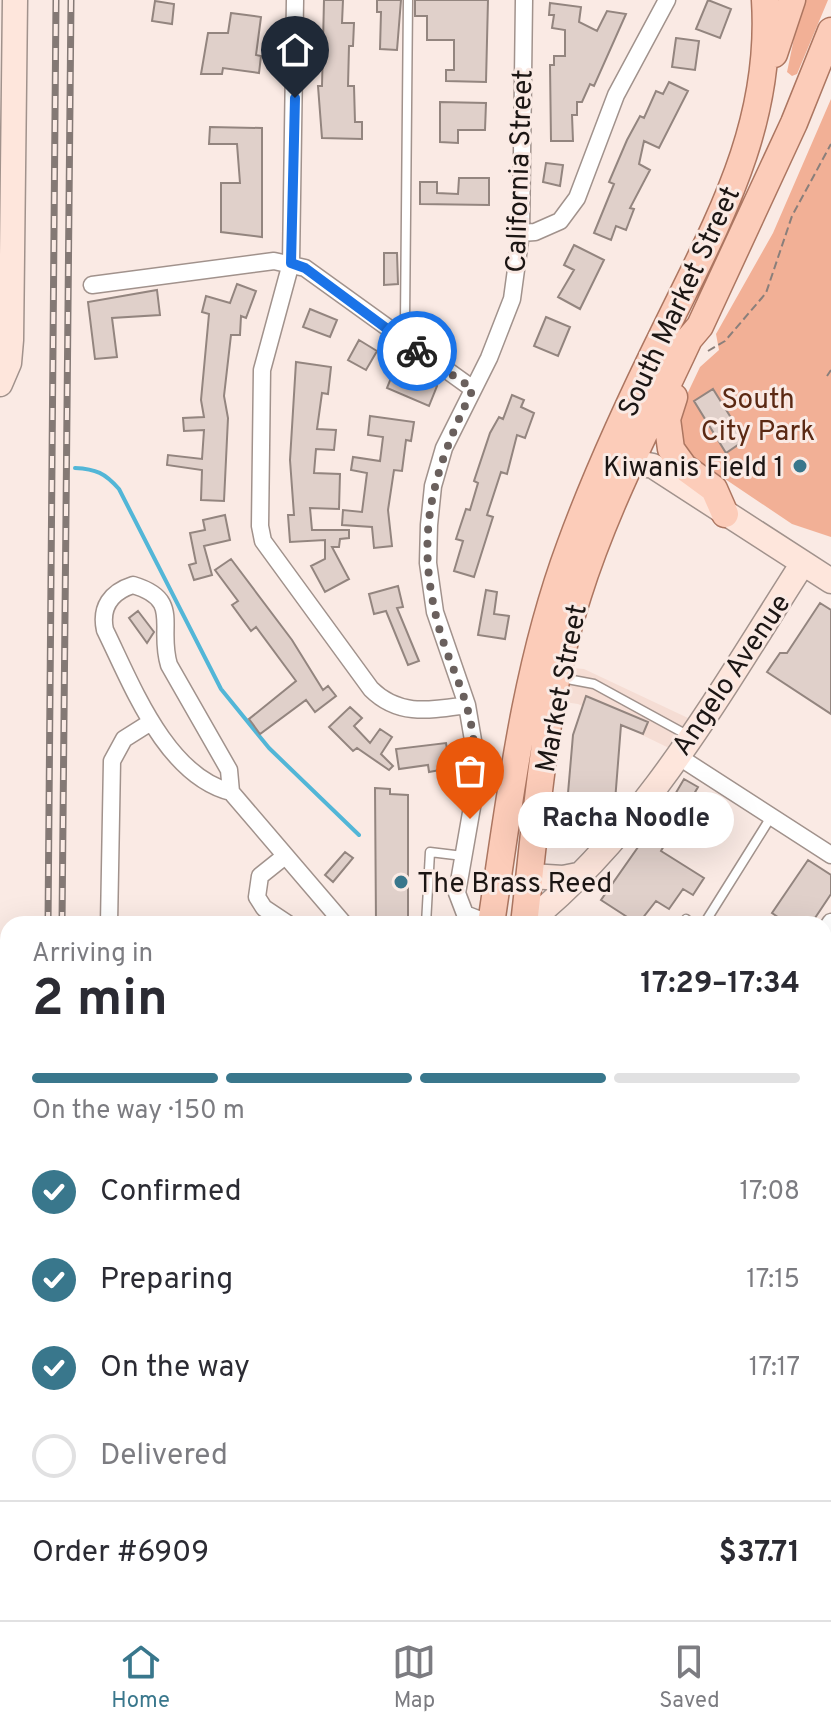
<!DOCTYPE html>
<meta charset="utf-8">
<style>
body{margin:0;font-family:Overpass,sans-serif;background:#f7f7f7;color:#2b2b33;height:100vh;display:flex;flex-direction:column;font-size:30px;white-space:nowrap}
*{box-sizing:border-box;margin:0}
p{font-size:26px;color:#7c7c81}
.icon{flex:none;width:44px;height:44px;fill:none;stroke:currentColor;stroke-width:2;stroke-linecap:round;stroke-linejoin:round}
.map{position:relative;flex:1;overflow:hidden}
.panel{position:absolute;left:0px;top:916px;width:832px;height:704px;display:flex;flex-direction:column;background:#fff;border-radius:24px 24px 0 0;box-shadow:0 8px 32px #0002}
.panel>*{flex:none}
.pin{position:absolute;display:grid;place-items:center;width:68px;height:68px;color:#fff;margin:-82px -34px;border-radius:50% 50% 50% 0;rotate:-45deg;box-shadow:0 0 8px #0007}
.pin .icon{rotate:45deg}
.courier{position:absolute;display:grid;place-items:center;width:80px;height:80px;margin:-40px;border:6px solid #1a73e8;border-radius:50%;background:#fff;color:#222;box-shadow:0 2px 10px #0007}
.bubble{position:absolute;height:56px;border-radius:28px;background:#fff;box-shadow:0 8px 32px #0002;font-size:26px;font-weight:700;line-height:56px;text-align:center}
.overview em{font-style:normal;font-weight:700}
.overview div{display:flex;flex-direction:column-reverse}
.overview{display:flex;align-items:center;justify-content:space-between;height:136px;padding:0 32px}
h1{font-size:52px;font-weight:700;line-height:60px}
.bar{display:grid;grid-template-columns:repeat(4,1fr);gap:12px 8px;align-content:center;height:96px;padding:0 32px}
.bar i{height:10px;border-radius:6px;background:#e1e1e2}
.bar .current{background:#39778c}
.bar p{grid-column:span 4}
.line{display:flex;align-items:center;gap:20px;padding:0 32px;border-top:2px solid #e1e1e2}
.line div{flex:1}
ol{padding:0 32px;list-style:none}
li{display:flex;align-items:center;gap:24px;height:88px}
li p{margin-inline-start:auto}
li .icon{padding:8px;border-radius:50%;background:#39778c;color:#fff;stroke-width:4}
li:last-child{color:#7c7c81}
li i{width:44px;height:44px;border:4px solid #e1e1e2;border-radius:50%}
.tab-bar{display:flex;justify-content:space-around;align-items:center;height:112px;border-top:2px solid #e1e1e2;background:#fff;font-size:22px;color:#7c7c81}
.tab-bar a{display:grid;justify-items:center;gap:4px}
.tab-bar .current{color:#39778c}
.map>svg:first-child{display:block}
</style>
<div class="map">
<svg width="831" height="1620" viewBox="0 0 831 1620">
<rect width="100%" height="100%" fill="#faeae4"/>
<path fill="#f5ddd4" d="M572 668 584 669 688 718 669 748 578 704 564 702Z"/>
<path fill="#f2b096" d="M802 0H828L797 74 792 76 787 72Z
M831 99V537L792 524 688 454 677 433 682 405 700 367 719 350 716 334 773 233Z"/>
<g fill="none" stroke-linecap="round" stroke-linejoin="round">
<path stroke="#52b6d7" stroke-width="4" d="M75 468C96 469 105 473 119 489L221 689 269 748 359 835
M6 975H8"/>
<path stroke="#52b6d7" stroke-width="14" d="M824 1085 831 1087"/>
</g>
<path fill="#e0d0ca" stroke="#93857f" stroke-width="2" d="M324 0H343L342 23H354L353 46H349L348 86H354L355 122H362V139L322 138 318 86H322Z
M377 0H401L397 50 380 49 381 12H377Z
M415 0H488L486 82 446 81V70H454V40H427V16H415Z
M708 0 731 9 720 38 696 29Z
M155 1 174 4 172 24 152 21Z
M550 3 581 7 579 22 597 31 607 11 626 14 594 86 590 84 582 102H577V115H572L573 141H551L550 65H554V56H565V30L552 28 554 15H549Z
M231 13 261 17 256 55 261 56 259 73 223 68 222 74H201L208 33H228Z
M676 38 699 41 695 70 672 67Z
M669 82 688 91 659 148 644 141 639 164 650 170 630 208 634 209 626 230 616 226 611 240 594 233 614 184 609 182 627 140 640 116 644 118 656 91 663 94Z
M440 102 486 103 485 130H458V143L440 142Z
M210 127 262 128V237L221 232V183H240L237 144H209Z
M546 163 563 165 560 186 543 182Z
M459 178H489V205L420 204V182H437V193L458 194Z
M574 245 604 260 580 309 558 297 574 270 564 265Z
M384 253H397L398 284 384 285Z
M237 284 256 291 246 318 241 316 240 335H231L224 396 228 418 224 501 201 500 202 470 167 465 168 455 202 459 204 430 184 431 183 418 204 417 201 400 209 314 202 312 206 296 230 303Z
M157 290 160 315 112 318 117 357 95 359 88 302Z
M310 309 337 320 330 337 303 327Z
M546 317 570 327 558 356 534 346Z
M359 340 377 351 366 370 348 360Z
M296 362 331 367 328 394 322 393 317 429 336 430 334 450 316 449 314 473 340 474 339 509 310 508 312 530H349V538L340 539 339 547H332L349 579 325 592 311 566 325 559V540L290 542 288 515H294L290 460Z
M395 368 437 386 429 406 387 388Z
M713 389 745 440 726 453 694 401Z
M512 395 524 400 521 407 534 413 525 438 517 435 507 474 501 472 487 515 493 517 474 577 454 571 463 541 456 539 466 509 470 510 478 483 474 481 490 433 499 417 503 419Z
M370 416 414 422 411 441 406 440 402 471 394 470 388 510 392 546 374 548 372 527 342 525 343 510 362 512 367 473 351 470 353 457 380 461 383 437 368 435Z
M225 515 230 540 204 546 212 575 194 580 189 565 196 563 190 533 205 530 203 520Z
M231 559 292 640 323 690 328 686 336 696 315 712 306 700 260 734 249 719 296 681 256 627 251 631 232 605 238 601 215 570Z
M398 586 403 607 397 608 419 661 408 665 386 611 374 614 369 594Z
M486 590 497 592 494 614 509 616 505 639 478 635Z
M820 603 831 610V714L767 672 780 653H787Z
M138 611 154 632 147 643 129 618Z
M586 696 648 722 643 734 621 725 614 814 600 831 565 828 573 735Z
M350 707 362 718 354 726 370 743 380 729 392 737 381 754 393 766 389 770 357 748 353 751 329 727Z
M446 743 449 761 439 763 440 770 429 772 428 765 399 769 396 749Z
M684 779 698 787 661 851 704 878 693 895 683 889 669 909 656 901 638 924 601 900 643 840 647 842Z
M375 788 390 789V794L408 795V924H376Z
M345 852 353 858 333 882 325 875Z
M808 860 831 875V894L811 924H788L772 913Z"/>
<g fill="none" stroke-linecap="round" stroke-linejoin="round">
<defs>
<path id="lane" d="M398 337 405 321 408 0
M562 678 594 684 689 736
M426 924 430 852 463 856
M683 924 686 919 692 924
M704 924 771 817
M824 984 831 988
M824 1246 829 1215
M304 1620 305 1612
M514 1620 520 1612
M761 1620 762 1612"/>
<path id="street" d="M295 0 291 263 262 370 260 526 263 541 371 689C399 717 431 710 467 705
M521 233 535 232 560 221 577 198 616 95 667 0
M92 285 274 261 305 268 473 389
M676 755 831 855
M231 792 229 770 169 665C157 626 183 600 133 585 111 592 100 607 105 630 132 685 166 776 231 792L344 924
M285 856 260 876 257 897 264 908 288 924
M109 924 112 761 124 739 151 722
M491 924 465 914 457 893 475 790V752L467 705 435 612 428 563 429 525 433 486 444 448 489 358 512 299 521 233 524 0
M824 932 831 922
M824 1374 831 1375
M175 1612 224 1620
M485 1612 494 1620
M647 1620 649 1612"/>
<path id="secondary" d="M0 384 9 363 11 340 15 0
M632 462 653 466 831 581
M530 876 563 878 583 874
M526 924C645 829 722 689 803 563"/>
<path id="primary" d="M774 54 792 0
M674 397 667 419 671 449 684 467 714 489 725 514
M491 924C510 797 525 667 570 546 597 472 630 401 665 330 718 221 773 126 765 0
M524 924C537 814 544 701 578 595 606 506 650 423 689 339L700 326 794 123 831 31
M413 1620V1612
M441 1620 442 1612"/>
</defs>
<use href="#lane" stroke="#a1928c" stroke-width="11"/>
<use href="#street" stroke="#a1928c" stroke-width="19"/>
<use href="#secondary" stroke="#a1928c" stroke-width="27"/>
<use href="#primary" stroke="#ac7661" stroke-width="29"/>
<path stroke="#8a7f7b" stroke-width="2" stroke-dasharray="8 4" stroke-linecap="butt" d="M708 351 725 341 766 293 792 216 831 144
M827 376 831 370"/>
<use href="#lane" stroke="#fff" stroke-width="8"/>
<use href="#street" stroke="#fff" stroke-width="16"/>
<use href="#secondary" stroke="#fee6dc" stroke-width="24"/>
<use href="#primary" stroke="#fcccb9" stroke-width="26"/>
<defs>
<path id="rail" d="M48 924 56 0
M62 924 71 0
M44 1620 45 1612
M62 1620V1612"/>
</defs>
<use href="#rail" stroke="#847975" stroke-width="7"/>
<use href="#rail" stroke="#faeae4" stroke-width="4" stroke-dasharray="12" stroke-linecap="butt"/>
</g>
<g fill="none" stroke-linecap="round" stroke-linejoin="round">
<path stroke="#6a605d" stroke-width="8" stroke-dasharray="0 14.4" d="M417 351 473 389C433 471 414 533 438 624 445 652 458 677 466 704 478 743 476 780 470 819"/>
<path stroke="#1a73e8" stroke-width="10" d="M295 98 291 263 305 268 417 351"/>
</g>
<g fill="#39778c" stroke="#faeae4" stroke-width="3">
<circle cx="800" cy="466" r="8"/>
<circle cx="401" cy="882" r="8"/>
</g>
<g text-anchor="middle" stroke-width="6" stroke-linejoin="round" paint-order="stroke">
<g font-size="28" fill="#1c1614" stroke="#faeae4">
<text transform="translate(518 171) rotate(-88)" y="10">California Street</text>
<text transform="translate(678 301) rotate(-65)" y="10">South Market Street</text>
<text transform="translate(730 674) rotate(-56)" y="10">Angelo Avenue</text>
<text transform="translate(560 688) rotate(-79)" y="10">Market Street</text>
</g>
<g font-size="28" fill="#5b2913" stroke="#faeae4">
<text x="758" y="408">South<tspan x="758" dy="32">City Park</tspan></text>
</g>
<g font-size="28" fill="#1c1614" stroke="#faeae4" text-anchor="end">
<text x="784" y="476">Kiwanis Field 1</text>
<text x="417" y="892" text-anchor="start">The Brass Reed</text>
</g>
</g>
</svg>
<div class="pin" style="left:470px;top:819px;background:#ea580c"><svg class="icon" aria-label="bag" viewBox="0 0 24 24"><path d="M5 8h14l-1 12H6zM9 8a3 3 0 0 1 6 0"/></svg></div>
<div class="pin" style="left:295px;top:98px;background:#1f2937"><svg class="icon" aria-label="home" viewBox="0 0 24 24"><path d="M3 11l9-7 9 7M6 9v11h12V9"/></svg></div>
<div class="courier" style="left:417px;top:351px"><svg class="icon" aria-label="bike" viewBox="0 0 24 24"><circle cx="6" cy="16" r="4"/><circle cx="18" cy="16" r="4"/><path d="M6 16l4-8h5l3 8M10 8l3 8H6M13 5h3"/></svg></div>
<div class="bubble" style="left:518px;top:792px;width:216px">Racha Noodle</div>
<section class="panel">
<div class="overview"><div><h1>2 min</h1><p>Arriving in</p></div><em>17:29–17:34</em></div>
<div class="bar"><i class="current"></i><i class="current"></i><i class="current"></i><i></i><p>On the way · 150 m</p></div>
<ol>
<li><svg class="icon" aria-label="check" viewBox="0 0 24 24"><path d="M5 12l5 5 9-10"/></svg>Confirmed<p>17:08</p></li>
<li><svg class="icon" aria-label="check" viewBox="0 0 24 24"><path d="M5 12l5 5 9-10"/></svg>Preparing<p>17:15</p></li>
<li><svg class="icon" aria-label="check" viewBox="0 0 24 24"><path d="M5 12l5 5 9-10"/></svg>On the way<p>17:17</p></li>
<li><i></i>Delivered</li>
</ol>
<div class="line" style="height:104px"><div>Order #6909</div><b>$37.71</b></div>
</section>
</div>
<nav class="tab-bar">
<a class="current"><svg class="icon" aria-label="home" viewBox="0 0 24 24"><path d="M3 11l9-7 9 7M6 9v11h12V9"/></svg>Home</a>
<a><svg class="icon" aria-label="map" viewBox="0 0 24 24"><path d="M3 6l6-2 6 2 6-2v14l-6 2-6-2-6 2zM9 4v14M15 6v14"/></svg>Map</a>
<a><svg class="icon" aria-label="saved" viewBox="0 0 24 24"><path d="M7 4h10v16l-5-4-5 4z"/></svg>Saved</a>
</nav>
